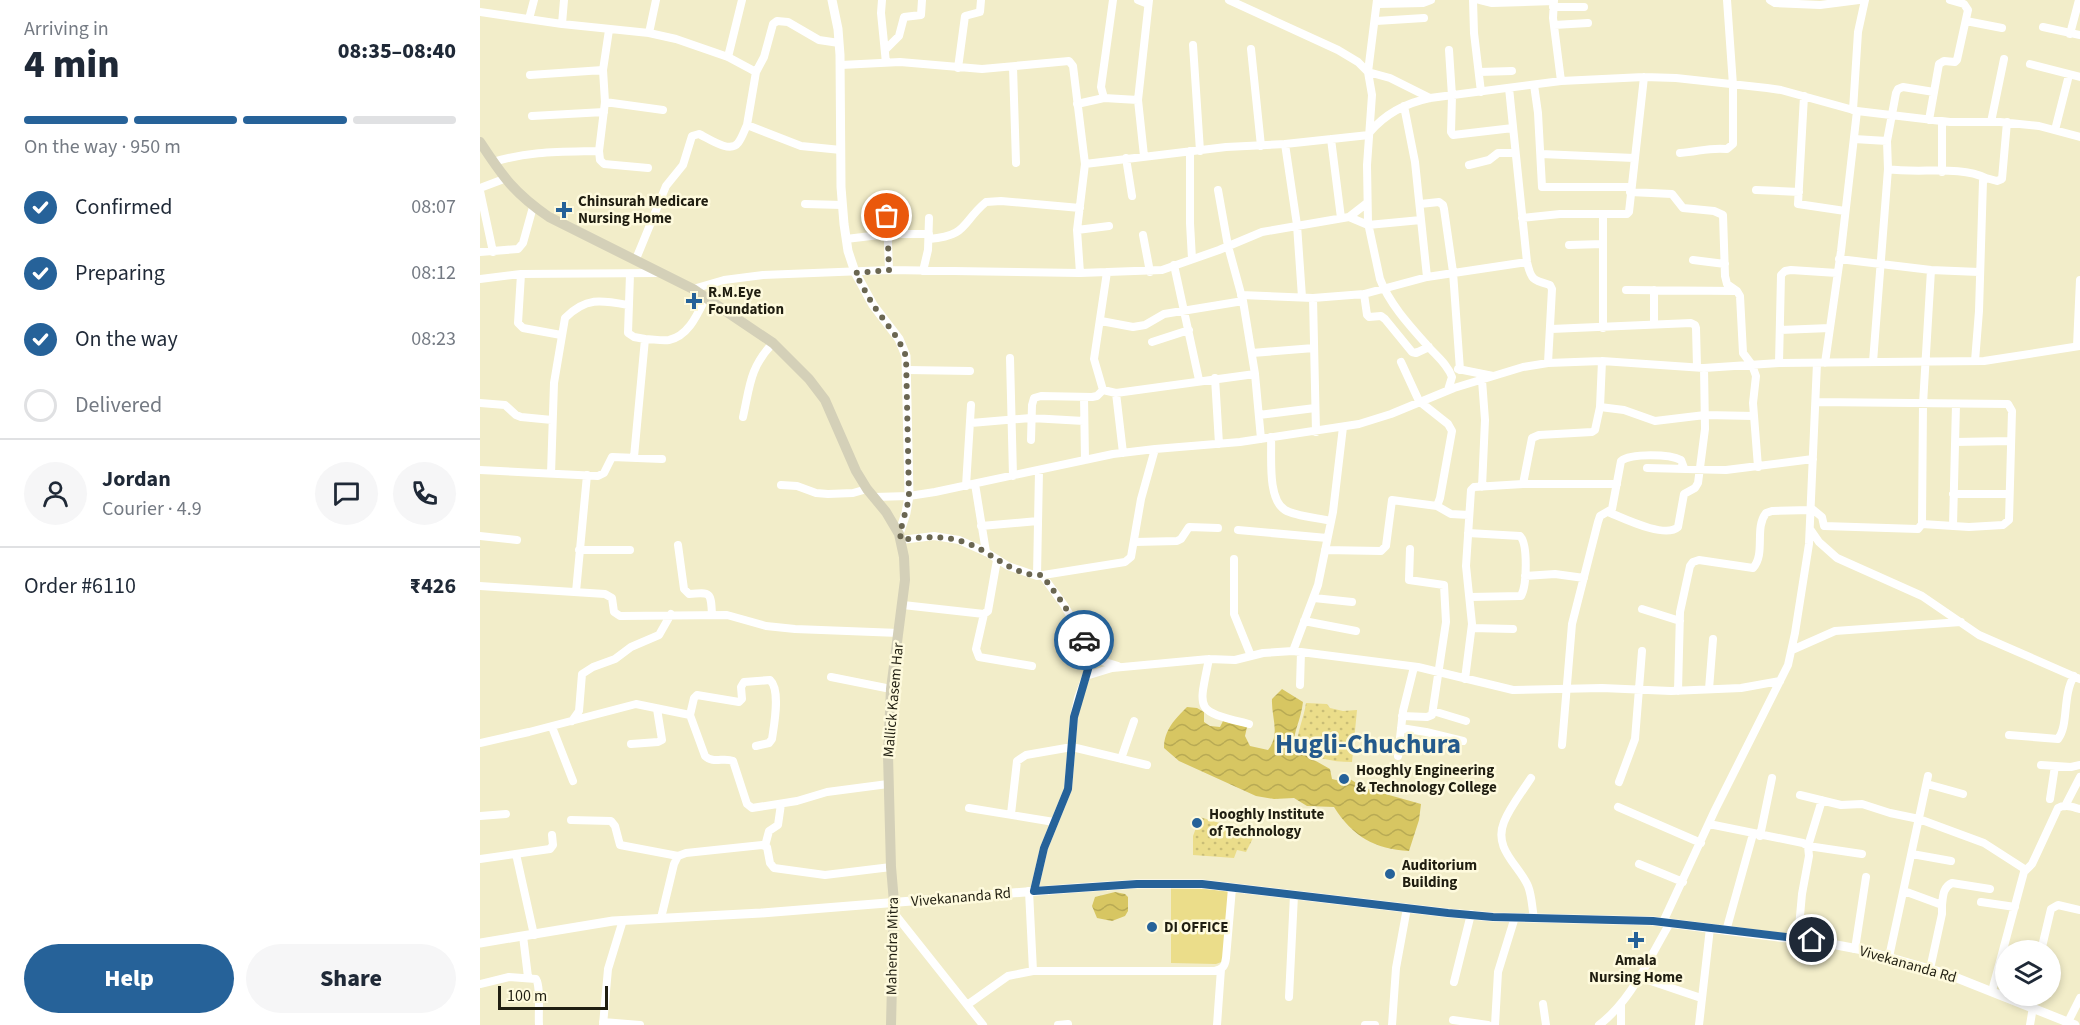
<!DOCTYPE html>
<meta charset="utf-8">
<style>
body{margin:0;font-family:"Source Sans 3",sans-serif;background:#f6f6f7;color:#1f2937;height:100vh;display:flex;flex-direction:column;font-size:22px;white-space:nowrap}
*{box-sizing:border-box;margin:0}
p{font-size:20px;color:#747a83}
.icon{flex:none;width:33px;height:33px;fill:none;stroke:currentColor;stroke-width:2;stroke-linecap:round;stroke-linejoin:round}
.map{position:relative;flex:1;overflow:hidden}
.details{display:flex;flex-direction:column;background:#fff;width:480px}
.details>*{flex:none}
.tools{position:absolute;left:1515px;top:940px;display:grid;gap:12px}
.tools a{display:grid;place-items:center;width:66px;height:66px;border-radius:50%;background:#fff;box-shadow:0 3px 9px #0003;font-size:30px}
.scale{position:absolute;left:18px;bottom:15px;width:110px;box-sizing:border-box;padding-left:6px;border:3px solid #201e11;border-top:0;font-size:16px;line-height:21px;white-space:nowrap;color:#201e11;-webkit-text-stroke:4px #fefadd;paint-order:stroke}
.pin{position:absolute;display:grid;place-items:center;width:51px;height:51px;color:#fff;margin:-26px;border:3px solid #fff;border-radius:50%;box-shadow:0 2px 6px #0007}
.courier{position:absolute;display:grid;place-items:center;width:60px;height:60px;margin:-30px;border:4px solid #266299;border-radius:50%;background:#fff;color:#222;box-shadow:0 2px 8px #0007}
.headline em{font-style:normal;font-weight:800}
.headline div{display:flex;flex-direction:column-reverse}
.headline{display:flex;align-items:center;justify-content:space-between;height:102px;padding:0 24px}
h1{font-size:39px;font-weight:800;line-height:45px}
.bar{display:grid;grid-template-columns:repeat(4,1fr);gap:9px 6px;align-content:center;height:72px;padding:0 24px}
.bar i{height:8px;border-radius:4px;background:#e0e1e3}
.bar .on{background:#266299}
.bar p{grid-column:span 4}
.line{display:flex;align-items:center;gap:15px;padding:0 24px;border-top:2px solid #e0e1e3}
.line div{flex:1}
.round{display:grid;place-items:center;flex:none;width:63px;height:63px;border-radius:32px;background:#f6f6f7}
ol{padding:0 24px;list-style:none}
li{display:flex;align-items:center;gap:18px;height:66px}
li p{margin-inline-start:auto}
li .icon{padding:6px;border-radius:50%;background:#266299;color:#fff;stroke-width:4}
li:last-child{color:#747a83}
li i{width:33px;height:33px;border:3px solid #e0e1e3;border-radius:50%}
.action{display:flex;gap:12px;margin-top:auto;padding:12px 24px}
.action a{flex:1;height:69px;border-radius:36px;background:#266299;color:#fff;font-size:24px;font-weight:800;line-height:69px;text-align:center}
.action a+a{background:#f6f6f7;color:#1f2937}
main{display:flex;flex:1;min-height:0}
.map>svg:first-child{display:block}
</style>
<main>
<section class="details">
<div class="headline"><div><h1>4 min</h1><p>Arriving in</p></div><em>08:35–08:40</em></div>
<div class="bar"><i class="on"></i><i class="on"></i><i class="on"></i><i></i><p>On the way · 950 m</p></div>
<ol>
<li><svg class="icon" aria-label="check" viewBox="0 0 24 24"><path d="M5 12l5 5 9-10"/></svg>Confirmed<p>08:07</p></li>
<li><svg class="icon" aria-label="check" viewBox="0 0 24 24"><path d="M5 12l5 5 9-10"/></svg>Preparing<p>08:12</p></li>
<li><svg class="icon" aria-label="check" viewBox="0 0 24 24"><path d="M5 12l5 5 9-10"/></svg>On the way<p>08:23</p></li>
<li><i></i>Delivered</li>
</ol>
<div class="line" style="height:108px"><a class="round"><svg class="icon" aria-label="person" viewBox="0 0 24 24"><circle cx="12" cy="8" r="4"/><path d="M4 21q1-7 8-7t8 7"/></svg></a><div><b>Jordan</b><p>Courier · 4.9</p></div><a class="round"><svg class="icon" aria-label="chat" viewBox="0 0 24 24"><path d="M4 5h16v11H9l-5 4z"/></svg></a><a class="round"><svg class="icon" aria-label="phone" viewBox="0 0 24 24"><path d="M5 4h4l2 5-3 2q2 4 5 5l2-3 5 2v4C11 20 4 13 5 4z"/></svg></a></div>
<div class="line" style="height:78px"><div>Order #6110</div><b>₹426</b></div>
<div class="action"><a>Help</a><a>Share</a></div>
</section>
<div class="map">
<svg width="1600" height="1025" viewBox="0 0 1600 1025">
<defs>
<pattern id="grass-dots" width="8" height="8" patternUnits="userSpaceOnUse" patternTransform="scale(1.5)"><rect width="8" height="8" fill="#ebdd8a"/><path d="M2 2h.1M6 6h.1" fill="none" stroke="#c9bd76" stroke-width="1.8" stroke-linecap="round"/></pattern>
<pattern id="water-waves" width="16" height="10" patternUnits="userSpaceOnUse" patternTransform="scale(1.5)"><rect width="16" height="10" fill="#d7c662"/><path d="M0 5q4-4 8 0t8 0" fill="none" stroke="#b8aa54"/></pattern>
</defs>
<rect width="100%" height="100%" fill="#f2edc9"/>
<path fill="url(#grass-dots)" d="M826 703 847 704 850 708 863 711 877 710 872 762C850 762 835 758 817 746 817 731 824 718 826 703Z
M720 817 775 834 766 852 757 850 754 858 713 855V836Z"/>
<path fill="#ebdd8a" d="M691 888 751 890 744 961 736 964 691 963Z"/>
<path fill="url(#water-waves)" d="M802 689 823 702C821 720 814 729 813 748L850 769 852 779 860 781 870 779 884 788 941 804 939 820 929 851C895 849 873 837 854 807L827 806 814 798 794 799 776 796 699 761 684 748C684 730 695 719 707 707L717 708 724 712V722L730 726 740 727 743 721 767 727 765 736 770 746 788 750C801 734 791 717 792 699Z
M635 892 645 894 648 897V911L645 916 632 921 617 918 612 906 615 897Z"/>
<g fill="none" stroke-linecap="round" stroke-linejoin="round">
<path stroke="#fff" stroke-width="8" d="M402 0 401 13 406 63
M658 0 668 4
M749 0 858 50 878 62 888 72 892 95 887 165 888 223 900 279C909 303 929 325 946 344 955 355 967 363 972 377L968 390
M897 0 888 72 910 78 950 98
M993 0 994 33 1001 92
M1000 0 1012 3 1074 1
M1074 0 1073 18 1081 81
M1290 0 1295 3 1340 5 1379 0
M898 4 943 3 951 0
M1073 7H1104
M0 12 82 24 169 33 196 39 248 57 276 72 267 125 321 146 361 150
M49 19 54 0
M896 21 944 18
M1486 21 1522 28
M82 24 84 0
M1074 25 1108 23
M1563 27 1600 35
M169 33 176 0
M1590 34 1599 0
M713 45 720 151
M771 49 781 146
M405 50 419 36 424 17 441 15 442 0
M969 50 972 96 971 132 973 135 1033 128
M248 57 262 0
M1550 64 1600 77
M361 65 420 62 502 69 589 61 593 66 605 164 597 230 600 273
M533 67 536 163
M478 68 485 16 500 12 501 0
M276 72 284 57 293 24 297 21 308 22 339 40 359 43
M999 72 1032 71
M50 75 123 70
M1054 85 1058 113 1062 187H1151
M1029 88 1047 262C1051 280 1053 280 1070 285L1072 289 1068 363
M1324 96 1318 204 1365 211
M624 98 621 87 633 0
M125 102 183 110
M597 104 624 98 658 100
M924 106 935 162 947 277
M1373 110 1378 32 1385 0
M52 116 124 112
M1449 120 1459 64 1464 61 1475 62 1477 60 1488 10 1484 4 1470 0
M1511 122 1524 59
M1575 130 1589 75
M890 132C905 114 926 103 950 98L1081 81 1164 77 1196 78 1287 88 1301 90 1377 111 1470 122H1520L1559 126 1600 137
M851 139 861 218
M1374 139 1407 141
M805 144 817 225 822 297
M119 151 120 160 124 164 168 168
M710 151V223L712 259
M1200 153C1218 152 1229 147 1247 149L1253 144V85L1247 0
M1061 154 1154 158
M664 156 658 100 669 0
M646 158 652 196
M13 162C49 151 81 152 119 151L125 102 123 70 129 30
M605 164 746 147 805 144 889 135
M989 165 1009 160 1018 153H1035
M1408 169C1438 174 1479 165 1506 178
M1462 172V121
M0 188 24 179
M738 190 748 246 763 301 775 374 781 439
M1276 190 1319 192
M0 191 13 252
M1150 192 1192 194 1203 208 1234 211 1243 215 1245 276 1247 284 1257 291 1260 296 1263 353 1272 365 1276 376 1273 403 1278 467
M325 204 362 205
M940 204 959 202 963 205 964 209 973 272 980 370
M1123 214V328
M407 216 409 270
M869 217 888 225 941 220
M1042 218 1080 214H1147L1149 212 1164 77
M597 230 629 226
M663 235 670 272
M366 239 408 234H449
M449 239C488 236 481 223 506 202L521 201 600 208
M1089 245 1123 244
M0 252 38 249 43 243 53 207
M156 259 186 186 203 165 212 136 219 134C228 138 250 154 258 143 262 138 264 131 267 125
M1359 259 1451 270 1499 272
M1213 260 1245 264
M694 265 719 380
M443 271 448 250 449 218
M627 272 614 359 623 390 636 393 775 374
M41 274 38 323 43 328 81 335
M150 274 148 333 154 337 165 339
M0 279 41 274 178 273
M213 289 244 280 283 275 409 270 600 273 682 270 739 250 782 232 869 217 887 203
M1146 290 1256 291
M884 294 887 315 889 317 901 316 905 319 932 352 936 353 949 347
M761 295 833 298 884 294 947 277 1047 262
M833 298 836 432
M621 321 653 327 665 325 684 314 763 301
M1174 323V290
M1071 329 1211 323 1215 325 1216 328 1217 367
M1300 330 1350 328
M672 342 709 330
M1597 346 1600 280
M772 353 834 348
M530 358 533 476
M1495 361 1499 311 1503 181 1506 178 1517 181 1522 179 1527 122
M1393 362 1408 169 1407 141 1416 93 1418 89 1423 87 1454 92
M1299 363 1301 275 1305 271 1311 270 1357 273
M1345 363 1361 251 1377 111
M978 369 1013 376
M428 370 490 371
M735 378 739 444
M636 393 643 453
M604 397 605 460
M1336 402 1528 404 1532 411 1529 520 1523 525 1489 527 1442 524 1443 404 1451 270
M0 403 25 405 36 415 41 417 72 420
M1120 407 1144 410 1175 421 1225 415 1274 416
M779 415 835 408
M263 417C270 385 270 367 293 343
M491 423 551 418 604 421
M791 437C792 456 787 499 805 510 815 516 838 518 851 521
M551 440 552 405 554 398 561 396 612 397 617 396 623 390
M1475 442 1531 441
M154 457 165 339C172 339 182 341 189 340 209 336 218 313 226 297
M1167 468 1246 470 1333 459
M0 470 118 476 124 473 132 457 182 459
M71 474 74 383 85 318C106 297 121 300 148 305
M495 484 506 552
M1043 484 1052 438 1059 435 1112 432 1115 430 1120 407 1122 361
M301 485 317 486 336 493 348 494 373 493 387 489
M486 486 491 405
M1002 487 1005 420 1002 380
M1473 494H1529
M394 497 429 496 455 492 633 454 675 449 760 442 879 424 911 414 974 388 1043 367 1068 363 1122 361 1224 368 1299 363 1504 361 1600 346
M957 506 971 514 989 515
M1331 508 1342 517 1344 526 1438 529 1442 524
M1128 512C1143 518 1185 539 1198 527L1204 494 1215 488 1218 483 1225 429 1224 368
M501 526 558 521
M1473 526 1476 404
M1330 529 1339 542 1357 558 1442 596 1499 635 1600 679
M758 530 847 538
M988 533 1040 536C1048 544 1047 585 1041 596L990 597
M0 536 37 540
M421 540 454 536 479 540 506 552 528 566 557 576 645 562 651 557 661 499 675 449
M655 542 697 541 701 539 709 527 738 528
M198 545 204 589 209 594C231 592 231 592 232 615
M99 550H150
M845 550 901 551 906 546 912 500 957 506 960 498 972 431 968 424 939 401 921 362
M754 559V614L771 656
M562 575 584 605 611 651 622 661 638 666
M557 576 559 471
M1045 576 1075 574 1104 578
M0 586 125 594 132 598 134 612 140 616 247 615 286 626 315 629 419 633
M96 592 107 475
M834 598 872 602
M423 605 504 614 508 611 517 560
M1162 609 1200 621
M504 614 496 649 499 657 552 666
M824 621 876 631
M992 628 1033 629
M1312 650 1355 631 1481 622
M813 651 838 585 853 512 863 427
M729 659C718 713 715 710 769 724
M606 676 632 668 729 659 755 660 783 653 813 651 938 667 1033 690 1122 688 1191 691 1261 688 1300 681
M351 677 411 689
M985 679 992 624 986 566 991 490 994 487 1043 484H1137
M820 685 821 652
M1229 689 1233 639
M1198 691 1200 612 1210 566 1213 562 1219 560 1273 568C1286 554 1274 528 1286 513L1292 511 1331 510
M953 711 986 721
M210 715 214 698 217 695 259 702 262 699 261 687 264 682 290 680C301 690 294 725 292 739L289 743 276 746
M922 716 947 717 952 715 966 622 964 585 929 580 930 549
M92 721 99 711 102 674 113 667 135 659 151 647 179 635 191 614
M72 727 93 781
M921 728 946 732 983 741
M1529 735 1578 739C1589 725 1582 696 1594 676
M0 743 49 732 156 704 210 715 225 756C233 764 244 757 253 761L267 804 272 808 317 801 347 792 408 784
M151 744 178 742 182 740 177 709
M1082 745 1092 624 1118 522 1120 516 1132 509 1141 461C1151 453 1190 454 1201 460L1204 468
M918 756 923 711 934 667
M641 759 654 721
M1561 765 1591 767 1600 765
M1051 778C1042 792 1030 807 1024 822 1013 849 1039 865 1048 886 1052 896 1052 908 1054 918
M1139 782 1155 739 1162 651
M1447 784 1483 794
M1320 795 1361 805 1382 804 1410 813 1439 819 1504 843 1546 870
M1570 799 1575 766
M1342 800 1328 846 1382 854
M1585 806 1600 777
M1138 807 1221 843
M489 808 574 822
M531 814 537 761 546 755 592 747 667 765
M0 816 26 814
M91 820 131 821 135 826 140 845 198 856
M1229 824 1323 843 1328 846 1329 856 1322 894 1318 938
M1280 836 1292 778
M285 846 289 831 298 825 301 804
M36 854 54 935
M1432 854 1471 861
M0 859 70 849 73 845 72 835
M1159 864 1203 882
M549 891 553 971
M554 891 564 848 588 789 594 717 598 698 610 665 611 651
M1424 891 1462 905V914L1450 969
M1501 902 1535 907
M1462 905C1463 896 1463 887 1472 883L1510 889
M414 913 503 1025
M181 918 194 864 198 856 206 853 282 845 287 847 290 863 294 868 345 875 411 867
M1183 922 1235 810 1308 665 1315 633 1329 544 1337 363
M1246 931 1273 834
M43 936 48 977
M1375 949 1386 877
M1561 951 1571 909 1578 905 1600 910
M1409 957 1448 776
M1159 977 1221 998
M974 982 991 914
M0 984 29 977 56 979C61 987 58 1013 59 1025
M1512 991 1544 872 1552 864 1578 808C1585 804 1592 807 1600 809
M809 997 814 895
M1063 1004 1066 1025
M487 1005 528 976 553 971H735C743 969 745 966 746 958L752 888
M1141 1005V1025
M1549 1006 1551 996
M973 1020 1008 1025
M123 1022 160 1025
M1588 1022 1600 998
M123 1025 128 969 143 920
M578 1025 588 1024
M737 1025 741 969
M885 1025H895
M912 1025 916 968 927 908
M1015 1025 1018 972 1035 917
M1119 1025C1152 1000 1169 958 1190 923
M1219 1025 1230 928
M1550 1025 1553 1007"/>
<path stroke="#fff" stroke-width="9" d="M352 0 358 29 360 55 361 187 364 224 368 251 375 272 393 305 419 339 426 356 429 496 426 513 419 534
M0 943 133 921 281 913 596 888 657 884H722L968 913 1013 917 1173 921 1346 943 1383 950 1467 974 1595 1025"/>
<path stroke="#d4d0b8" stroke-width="10" d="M0 142C23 177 34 193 69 217L213 289 293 343 329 379 345 400 376 471 387 489 406 512 419 534 424 557 425 580 411 689 408 755 411 867 414 902 411 1025"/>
</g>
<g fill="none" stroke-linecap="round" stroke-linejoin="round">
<path stroke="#6a6651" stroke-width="6" stroke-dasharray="0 10.8" d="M407 216 409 270 375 273 393 305 418 339 426 356 429 496C428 508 418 531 421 540 448 536 469 535 494 546 515 556 537 577 562 575L584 605 604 640"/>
<path stroke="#266299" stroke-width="8" d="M604 640 610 651 611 659 594 717 588 789 564 848 554 891 657 884H722L968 913 1013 917 1173 921 1332 940"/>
</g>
<g fill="#266299" stroke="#fefadd" stroke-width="2">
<path d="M81 201h6v6h6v6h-6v6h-6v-6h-6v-6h6z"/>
<path d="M211 292h6v6h6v6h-6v6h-6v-6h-6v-6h6z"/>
<circle cx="864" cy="779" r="6"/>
<circle cx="717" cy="823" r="6"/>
<circle cx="910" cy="874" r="6"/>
<circle cx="672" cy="927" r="6"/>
<path d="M1153 931h6v6h6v6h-6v6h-6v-6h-6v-6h6z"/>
</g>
<g text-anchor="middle" stroke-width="5" stroke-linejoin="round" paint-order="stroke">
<g font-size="15" font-weight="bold" fill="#201e11" stroke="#fefadd" text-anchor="start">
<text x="98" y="206">Chinsurah Medicare<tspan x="98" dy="17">Nursing Home</tspan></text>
<text x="228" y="297">R.M.Eye<tspan x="228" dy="17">Foundation</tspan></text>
<text x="876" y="775">Hooghly Engineering<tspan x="876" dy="17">&amp; Technology College</tspan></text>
<text x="729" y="819">Hooghly Institute<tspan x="729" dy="17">of Technology</tspan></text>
<text x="922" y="870">Auditorium<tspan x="922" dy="17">Building</tspan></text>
<text x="684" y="932">DI OFFICE</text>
<text x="1156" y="965" text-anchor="middle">Amala<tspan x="1156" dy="17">Nursing Home</tspan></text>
</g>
<g font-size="15" fill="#201e11" stroke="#fefadd">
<text transform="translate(413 700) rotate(-85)" y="5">Mallick Kasem Har</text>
<text transform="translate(481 897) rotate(-5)" y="5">Vivekananda Rd</text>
<text transform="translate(412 946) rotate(-89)" y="5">Mahendra Mitra</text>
<text transform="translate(1428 964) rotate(16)" y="5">Vivekananda Rd</text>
</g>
<g font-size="27" font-weight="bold" fill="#245a8c" stroke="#fefadd">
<text x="888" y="753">Hugli-Chuchura</text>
</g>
</g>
</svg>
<div class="tools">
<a><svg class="icon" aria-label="layers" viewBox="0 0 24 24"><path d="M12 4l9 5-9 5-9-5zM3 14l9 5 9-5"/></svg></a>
</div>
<div class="scale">100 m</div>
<div class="pin" style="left:407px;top:216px;background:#ea580c"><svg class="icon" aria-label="bag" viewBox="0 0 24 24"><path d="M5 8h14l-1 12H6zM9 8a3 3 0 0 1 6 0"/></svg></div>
<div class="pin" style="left:1332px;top:940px;background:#1f2937"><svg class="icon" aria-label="home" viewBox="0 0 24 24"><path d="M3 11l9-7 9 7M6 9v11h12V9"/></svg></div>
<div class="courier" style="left:604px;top:640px"><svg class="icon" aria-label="car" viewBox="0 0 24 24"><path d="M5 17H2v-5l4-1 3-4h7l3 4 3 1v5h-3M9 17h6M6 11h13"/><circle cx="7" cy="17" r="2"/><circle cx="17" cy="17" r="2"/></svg></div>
</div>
</main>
